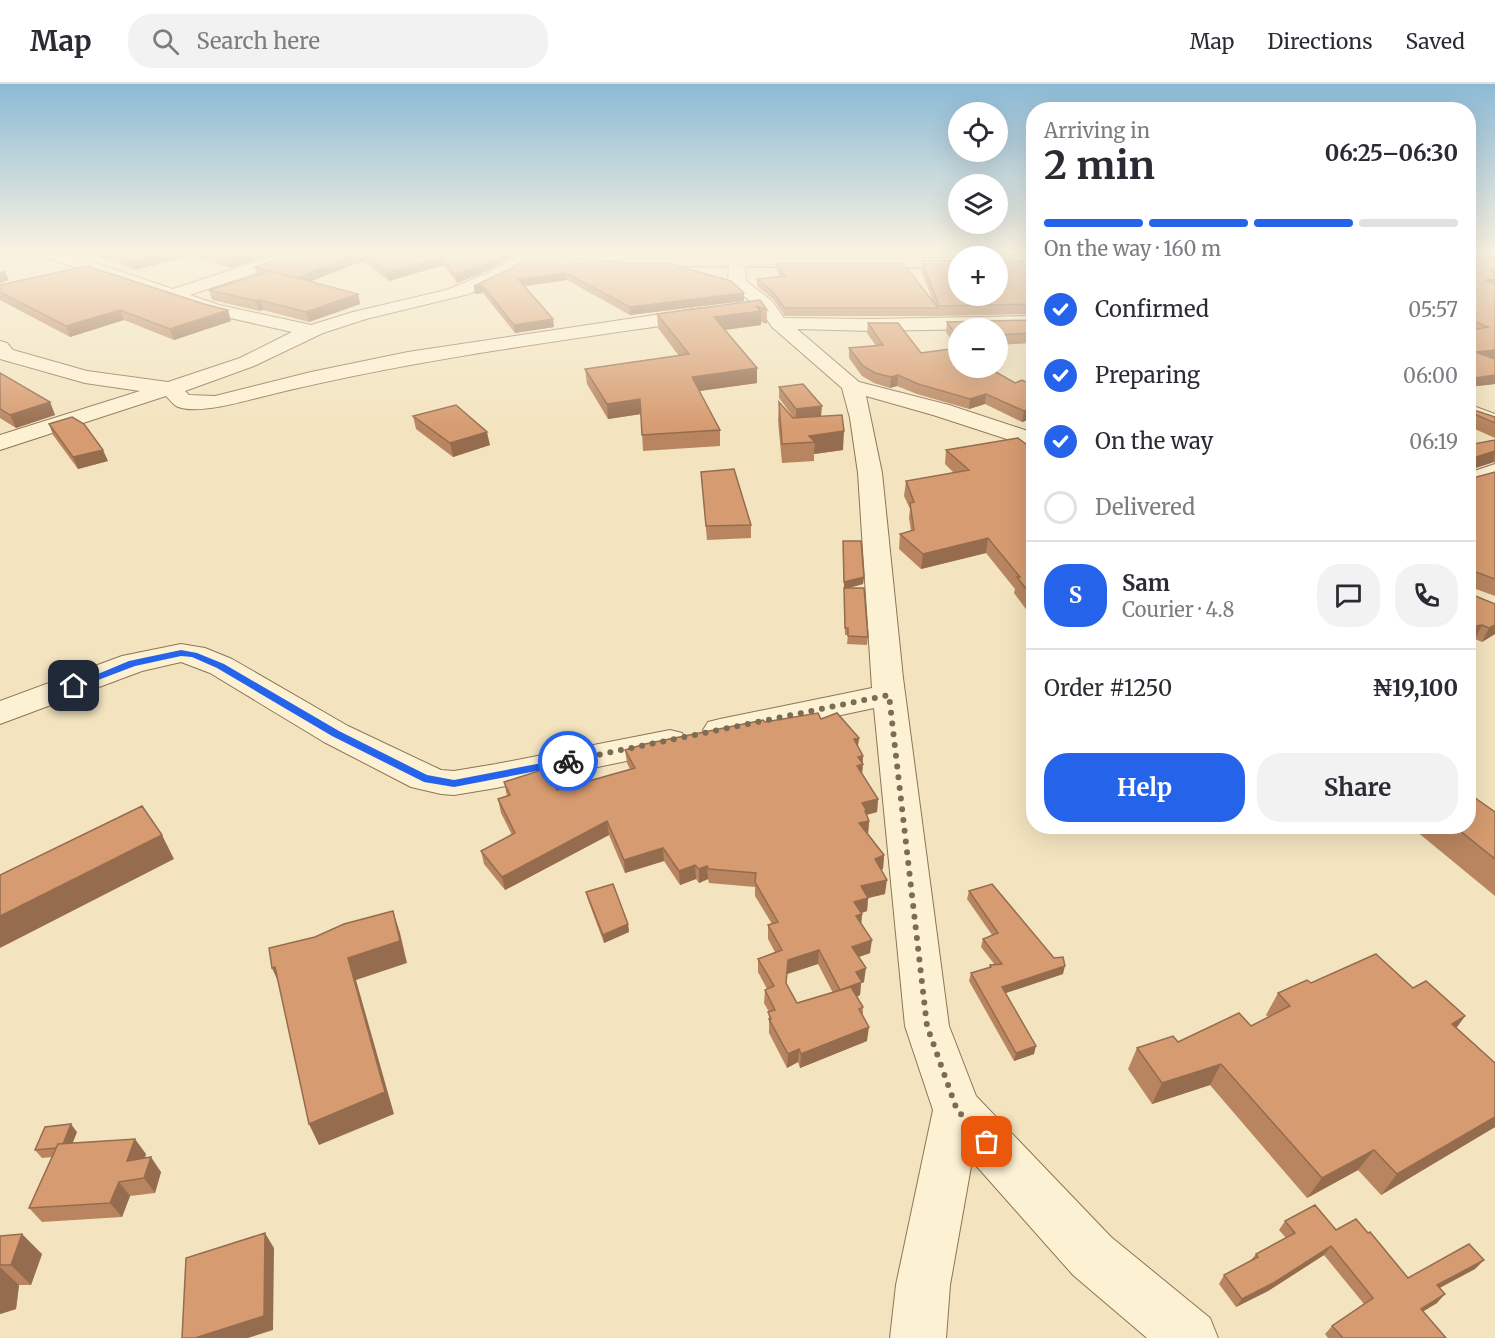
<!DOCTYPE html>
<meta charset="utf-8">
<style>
body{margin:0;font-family:Merriweather,serif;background:#f2f2f3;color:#2b2b33;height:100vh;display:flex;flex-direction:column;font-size:22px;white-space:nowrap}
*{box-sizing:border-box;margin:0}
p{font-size:20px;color:#7c7c81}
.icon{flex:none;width:33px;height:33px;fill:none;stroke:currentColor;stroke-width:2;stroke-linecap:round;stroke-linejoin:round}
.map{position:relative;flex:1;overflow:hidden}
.sheet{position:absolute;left:1026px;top:18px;width:450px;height:732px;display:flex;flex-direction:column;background:#fff;border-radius:24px;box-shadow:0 6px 24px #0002}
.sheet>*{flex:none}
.fabs{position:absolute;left:948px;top:18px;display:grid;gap:12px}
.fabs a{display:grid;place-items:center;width:60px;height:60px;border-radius:50%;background:#fff;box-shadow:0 6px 24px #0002;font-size:30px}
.pin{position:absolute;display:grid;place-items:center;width:51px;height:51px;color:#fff;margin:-26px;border-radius:12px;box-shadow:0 3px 9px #0006}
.courier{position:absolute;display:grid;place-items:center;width:60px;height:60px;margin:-30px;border:4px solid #2563eb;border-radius:50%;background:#fff;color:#222;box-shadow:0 2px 8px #0007}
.headline em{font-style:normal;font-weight:700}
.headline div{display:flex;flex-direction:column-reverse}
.headline{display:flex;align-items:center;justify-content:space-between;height:102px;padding:0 18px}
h1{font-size:39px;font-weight:700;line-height:45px}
.bar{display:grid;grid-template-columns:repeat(4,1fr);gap:9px 6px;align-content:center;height:72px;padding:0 18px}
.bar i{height:8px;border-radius:4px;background:#e1e1e2}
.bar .active{background:#2563eb}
.bar p{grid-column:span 4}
.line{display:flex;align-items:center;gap:15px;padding:0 18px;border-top:2px solid #e1e1e2}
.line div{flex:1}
.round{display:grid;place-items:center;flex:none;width:63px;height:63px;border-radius:24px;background:#f2f2f3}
ol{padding:0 18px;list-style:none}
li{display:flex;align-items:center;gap:18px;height:66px}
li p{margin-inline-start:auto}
li .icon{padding:6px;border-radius:50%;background:#2563eb;color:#fff;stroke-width:4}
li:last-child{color:#7c7c81}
li i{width:33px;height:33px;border:3px solid #e1e1e2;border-radius:50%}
.primary-button{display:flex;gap:12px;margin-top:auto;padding:12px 18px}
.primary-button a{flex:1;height:69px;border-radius:24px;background:#2563eb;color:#fff;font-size:24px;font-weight:700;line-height:69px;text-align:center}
.primary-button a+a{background:#f2f2f3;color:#2b2b33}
header{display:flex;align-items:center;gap:36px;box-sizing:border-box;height:84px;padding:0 30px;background:#fff;border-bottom:2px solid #e1e1e2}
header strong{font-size:28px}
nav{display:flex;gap:33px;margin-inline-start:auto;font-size:21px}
.search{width:420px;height:54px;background:#f2f2f3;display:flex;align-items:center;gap:15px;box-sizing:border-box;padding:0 21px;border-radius:24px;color:#7c7c81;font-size:22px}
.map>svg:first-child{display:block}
</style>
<header>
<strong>Map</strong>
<div class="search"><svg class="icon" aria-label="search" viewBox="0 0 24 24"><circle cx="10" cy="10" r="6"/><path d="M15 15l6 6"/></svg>Search here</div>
<nav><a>Map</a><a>Directions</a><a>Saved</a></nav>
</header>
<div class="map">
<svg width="1495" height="1254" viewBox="0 0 1495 1254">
<rect width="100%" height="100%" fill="#f3e4bf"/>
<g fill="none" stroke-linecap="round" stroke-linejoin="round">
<defs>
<path id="minor" d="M40 169H65L173 205 283 169H308L306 172 190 211 219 221 311 241 353 228 446 206 488 189 524 169 542 170 510 191 469 210 366 235 323 249 254 282 185 307 189 311 215 312 311 288 408 268 701 224 707 226 710 230 707 234 701 236C552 258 403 277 257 314 237 319 195 331 176 322 173 320 169 315 166 312L0 366V351L140 307 85 299 0 275V257L7 259 13 266 87 287 168 298 240 274 292 248 208 229 42 172Z
M737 175 745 180 746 197 772 217 784 234 872 235 1034 232V244L872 247 797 245 859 298 949 321 1034 349V364L933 331 866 312 882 389 903 594 949 942 976 1012 1111 1153 1210 1234 1218 1254H1147L1073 1191 972 1077 950 1201 946 1254H890L896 1201 933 1026 905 942 874 624 720 657 708 654 703 646 708 638 720 635 872 604 858 389 850 334 842 304 772 243 760 225 731 202 728 198 729 180Z
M1468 320 1495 330V346L1468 335Z
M1495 380V396L1468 405V389Z
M181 560 205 564 232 575 348 642 441 686 454 687 496 680 670 646 682 649 687 657 682 665 670 668 496 704 454 711 441 710 411 703 324 658 210 589 181 578 142 587 0 640V617L122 572Z"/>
<path id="major" d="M516 169H572L585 172 587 175 579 180 524 174Z
M628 174H958V184L622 182 620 179 622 176Z"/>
</defs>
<use href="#minor" stroke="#8e7455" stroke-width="2"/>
<use href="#major" stroke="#5b412a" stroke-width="2"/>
<use href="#minor" fill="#fdf1d4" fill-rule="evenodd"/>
<use href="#major" fill="#fbdb92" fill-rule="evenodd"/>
</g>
<path fill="#b88560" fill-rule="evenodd" d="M91 169H275L231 184 189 172 135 186Z
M296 169H515V171L487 187 457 199 444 181 389 197 363 177 310 197 358 210 360 220 309 238 263 226 259 227 212 216 209 206 258 191 255 183Z
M618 169H659L656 172Z
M764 169H892V172H765Z
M915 169H1034V172H998V176L1034 177V230L937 232H785L773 215 757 202V195L780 192 776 186V179L932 215 921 186 922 177H958L998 172H916Z
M1468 169 1471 173H1495L1494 275 1495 300 1468 303V247L1472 246 1468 245Z
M534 170 744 209V217L630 231 567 196 524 202 554 243 515 249 483 209 475 210 474 202 510 185Z
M0 201 231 237 174 256 124 236 70 253 0 216Z
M760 216 767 226V240L761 238V241L725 246 757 299 699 307 720 346V362L643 367 641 330 608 335 587 300 585 285 679 272 658 244 657 230Z
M1034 236V261L1032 259 998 261V244H958V263H956L946 248 947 238Z
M868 239 921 269 1015 299 1034 302V334L1022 338 985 320 969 325 917 310 897 302 890 304 874 299 862 292 849 274V264L876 262 867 249Z
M0 289 50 318 55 331 16 344 0 334Z
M779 303 822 333 843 366 814 370V377L782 379 778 337 779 318 794 334 779 314Z
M1470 328 1495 333V354L1468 342V332Z
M413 332 490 361 453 373 416 345Z
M49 340 108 377 78 385 53 351Z
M1495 356V379L1494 378 1473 385V394L1495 388V512L1473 504V511L1495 520V550L1482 558 1475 555 1468 361Z
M946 366H1034V531L1031 532 1014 509 1015 505 986 469 921 485 899 465 900 450 911 447 909 434 910 425 904 412 906 397 954 389 945 380Z
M701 388 751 441V454L707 456Z
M843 457 864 493 863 500 849 504 868 553 867 561 847 560 848 551H845Z
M821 635 859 654 858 662 863 680 862 689 878 715 877 728 866 731 869 737 868 750 884 771 883 785 881 786 885 810 868 814 867 827 861 829 862 830 861 839 870 869 859 873 864 898 861 899 860 911 857 913 863 923V931L867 957 800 984 798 978 787 984 769 949V928L764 919 765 906 767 905 758 888V875L775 868 768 855V841L772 840 755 812V803L709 799 708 795 699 799 696 795 680 801 664 777 625 789 609 751 505 806 484 780 481 767 512 751 501 729 498 715 507 712 504 698 557 706 630 685 627 679 625 666 765 638ZM818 880 833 909 797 919 786 901 787 890Z
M1495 728V812L1410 742H1468Z
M969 807 1063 890 1005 909 1034 970 1014 977 969 897 971 889 989 884 990 881H995L981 863 983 855 992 851 967 815Z
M586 808 628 840 629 848 604 859 588 816Z
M1311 899 1413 904 1465 932 1456 944 1495 979V1043L1381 1111 1358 1086 1307 1114 1210 1001 1152 1020 1128 985 1137 964 1178 958 1251 942 1268 933 1266 931 1278 909Z
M77 1048 72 1059 146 1070 145 1074 161 1088 155 1109 130 1112 122 1133 42 1138 29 1124 52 1073 42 1074 35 1066Z
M1285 1137 1336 1146 1408 1194 1475 1185 1440 1204 1437 1219 1422 1228 1446 1254H1328L1325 1250 1332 1242 1364 1220 1324 1171 1268 1207 1236 1223 1219 1200 1224 1191 1251 1176 1256 1170 1286 1154 1279 1146Z
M0 1152 42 1170 31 1201H19L16 1225 0 1230Z"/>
<path fill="#966c4e" d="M165 169H188L189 172 135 186 132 178Z
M249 169H275L231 184 229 176Z
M360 169H362L363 177 299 202 297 194Z
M504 169H515V171L487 187 457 199 455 191Z
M442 173 444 181 389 197 387 189Z
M4 186 9 196 0 199V188Z
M566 189 567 196 519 203 518 195Z
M1495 195V202L1485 196Z
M482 201 483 209 475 210 474 202Z
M744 209V217L630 231V223Z
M358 210 360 220 309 238 306 228Z
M260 216 263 226 259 227 256 217Z
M120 226 124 236 70 253 66 242Z
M228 226 231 237 174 256 170 245Z
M761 227V241L715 247 714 233Z
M553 235 554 243 515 249 514 241Z
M1495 266V274L1472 276 1476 268Z
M757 284V299L692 308V293Z
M898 291 897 302 890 304 891 293Z
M1495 291V300L1468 303V295Z
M986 310 985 320 969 325 970 315Z
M640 315 641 330 608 335 607 320Z
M50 318 55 331 16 344 10 331Z
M822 322 821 333 796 336V325Z
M1034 324V334L1022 338 1024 327Z
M844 347 843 366 814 370 815 358 809 352Z
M487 348 490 361 453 373 450 359Z
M103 366 108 377 78 385 73 373Z
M1495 367 1494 378 1468 386 1473 374Z
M988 454 986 469 921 485 923 470Z
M864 493 863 500 844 505V498Z
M1034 521V531L1031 532Z
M1482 541 1475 555 1468 556V543Z
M1495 541V550L1482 558 1489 544Z
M859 654 857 667 854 655Z
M863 672 862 693 856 695 858 673Z
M878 715 877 728 866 731 869 737 868 751 857 753 862 719Z
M607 737 609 751 505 806 502 793Z
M162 751 174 775 0 864V832Z
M663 764 664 777 625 789 624 776Z
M884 771 883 785 874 789 875 775Z
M695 781 696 795 680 801 679 787Z
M707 782 708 795 699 799V785Z
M887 796 885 810 868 814 867 827 853 832 854 818 861 802Z
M393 827 400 849 407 879 356 896 394 1030 319 1061 309 1040 348 874Z
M862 830 861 844 856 832Z
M628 840 629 848 604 859 603 851Z
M872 856 870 869 850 876 852 863Z
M819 866 818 880 787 890 785 913 788 876Z
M1065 882 1063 890 1000 911 1002 903Z
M275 883 282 906 272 884Z
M866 884 864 898 861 899 860 911 838 920 840 906 856 888Z
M1465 932 1449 954 1452 940Z
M869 943 867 957 800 984 801 970Z
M1036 962 1034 970 1014 977 1016 969Z
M799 965 798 978 787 984 788 970Z
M1221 980 1210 1001 1152 1020 1162 999Z
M1495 1033V1043L1381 1111 1397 1090Z
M71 1040 77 1048 68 1071 62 1063Z
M135 1055 146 1070 138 1091 127 1077Z
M1374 1066 1358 1086 1307 1114 1322 1094Z
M151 1073 161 1088 155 1109 144 1094Z
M119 1098 130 1112 122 1133 110 1119Z
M265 1149 274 1164 273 1246 248 1254H195Z
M22 1150 42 1170 31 1201 11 1181Z
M1331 1162 1324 1171 1268 1207 1236 1223 1242 1215Z
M1484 1176 1475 1185 1429 1209 1437 1201Z
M0 1183 19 1201 16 1225 0 1230Z
M1445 1210 1437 1219 1412 1234 1421 1225Z"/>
<path fill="#d69b70" stroke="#966c4e" stroke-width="1.5" d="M109 169H165L132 178Z
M206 169H249L229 176Z
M296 169H360L297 194 255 183Z
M362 169H504L486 179 455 191 442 173 387 189Z
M961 169H998V176L1034 177V220L939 222 922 177H958V212H998V172H961Z
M1468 169 1471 173H1495V186L1490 187 1495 189V195L1485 196 1495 200V266L1476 268 1495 275V291L1468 295V247L1488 243 1468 235Z
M534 170 628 179H667L731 197 744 209 630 223 566 189 518 195 553 235 514 241 482 201 474 202 510 185Z
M776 179H903L938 224H785L773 208 757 195 786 192Z
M87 182 204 220 228 226 170 245 120 226 66 242 0 208V201Z
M270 187 358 210 306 228 260 216 256 217 209 206Z
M760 216 767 226 756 222 761 227 714 233 757 284 692 293 720 346 642 351 640 315 607 320 585 285 689 270 657 230Z
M1034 236V249L998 251V244H958V253H957L947 238Z
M868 239H898L921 269 957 264 958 265V284H989L1015 299 1022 296 1034 302V324L1024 327 986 310 970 315 918 300 898 291 891 293 875 289 863 282 849 264 883 261Z
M0 289 50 318 10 331 0 325Z
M803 300 822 322 796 325 779 303Z
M779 318 793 334 842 331 844 347 809 352 815 358 782 360Z
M456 321 487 348 450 359 413 332Z
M1477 327 1495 333V339L1470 328Z
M72 333 84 340 103 366 73 373 49 340Z
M1018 354 1034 366V515L1017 493H1020L988 454 923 470 900 450 914 446 910 419 914 418 906 397 969 386 946 366Z
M1495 356V367L1473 374V394L1495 388V495L1476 488 1473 490V511L1495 520V541L1489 544 1482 541 1468 543V361Z
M734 385 751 441 706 442 701 388Z
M843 457H861L864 493 844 498Z
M844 504H864L868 553 848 552V544H845Z
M818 629 821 635 837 629 859 654 854 655 863 672 858 673 863 680 857 682 878 715 862 719 867 727H865L869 737 859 739 884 771 875 775 887 796 861 802 868 814 854 818 862 830 856 832 872 856 852 863 866 884 856 888 862 898 840 906 819 866 788 876 786 899 797 919 851 903 863 923 859 925 869 943 801 970 799 965 788 970 769 935H771L768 928 775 926 765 906 774 902 758 875 782 866 768 841 778 838 755 798 756 789 709 785 707 782 699 785 695 781 679 787 663 764 624 776 607 737 502 793 481 767 515 749 498 715 510 711 504 698 545 685 557 706 635 684 625 666 645 660 763 636 765 638Z
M1468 709 1495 728V775L1454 742H1468Z
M142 722 162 751 0 832V791Z
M613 800 628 840 603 851 586 808Z
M992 800 1054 874 1063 873 1065 882 1002 903 1036 962 1016 969 971 889 991 883 990 881 1002 880 983 855 998 849 969 807Z
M393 827 400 857 348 874 385 1008 309 1040 275 883 272 884 269 864 315 853 344 840Z
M1376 870 1413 904 1426 897 1465 932 1452 940 1495 979V1033L1397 1090 1374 1066 1322 1094 1221 980 1162 999 1137 964 1173 952 1178 958 1239 929 1251 942 1290 922 1278 909 1307 896 1311 899Z
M71 1040 63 1060H58L56 1064 35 1066 45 1043Z
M135 1055 127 1077 151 1073 144 1094 119 1098 110 1119 29 1124 58 1060Z
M1315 1121 1336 1146 1356 1135 1368 1149 1370 1148 1408 1194 1469 1160 1484 1176 1437 1201 1445 1210 1421 1225 1446 1254H1343L1332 1242 1373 1214 1331 1162 1275 1198 1242 1215 1224 1191 1258 1173 1256 1170 1295 1149 1285 1137Z
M265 1149 264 1232 195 1254H182L186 1174Z
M22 1150 11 1181H0V1152Z"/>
<linearGradient id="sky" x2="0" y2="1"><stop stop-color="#8cbad6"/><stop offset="0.49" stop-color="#faf3e2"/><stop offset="1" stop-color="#faf3e2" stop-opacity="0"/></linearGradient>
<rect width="1495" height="345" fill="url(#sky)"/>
<path fill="#2563eb" d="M181 566 197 569 224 580 339 647 427 691 454 696 568 674 574 677 568 681 454 703 424 698 332 652 217 584 192 573 181 572 135 582 77 604 69 602 129 577Z"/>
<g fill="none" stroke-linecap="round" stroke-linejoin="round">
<path stroke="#7c6c54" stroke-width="6" stroke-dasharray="0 10.8" d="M568 677 889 611 927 942 957 1026 987 1058"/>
</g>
</svg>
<div class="fabs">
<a><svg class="icon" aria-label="locate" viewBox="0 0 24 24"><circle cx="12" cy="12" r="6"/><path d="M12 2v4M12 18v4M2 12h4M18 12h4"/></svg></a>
<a><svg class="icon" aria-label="layers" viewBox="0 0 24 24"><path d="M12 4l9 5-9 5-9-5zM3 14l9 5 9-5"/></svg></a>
<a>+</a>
<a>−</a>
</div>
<div class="pin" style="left:987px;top:1058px;background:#ea580c"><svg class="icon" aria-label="bag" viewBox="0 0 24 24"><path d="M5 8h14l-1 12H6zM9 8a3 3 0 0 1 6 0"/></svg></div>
<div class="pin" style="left:74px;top:602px;background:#1f2937"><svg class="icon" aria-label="home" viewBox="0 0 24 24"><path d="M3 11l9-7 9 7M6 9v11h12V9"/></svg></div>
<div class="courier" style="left:568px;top:677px"><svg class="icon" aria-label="bike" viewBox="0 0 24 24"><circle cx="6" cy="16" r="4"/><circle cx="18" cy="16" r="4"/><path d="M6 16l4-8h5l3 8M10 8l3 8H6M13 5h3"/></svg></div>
<section class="sheet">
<div class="headline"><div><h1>2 min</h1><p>Arriving in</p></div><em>06:25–06:30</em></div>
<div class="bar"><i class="active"></i><i class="active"></i><i class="active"></i><i></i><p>On the way · 160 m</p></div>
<ol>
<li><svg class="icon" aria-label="check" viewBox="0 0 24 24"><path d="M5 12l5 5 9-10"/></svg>Confirmed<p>05:57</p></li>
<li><svg class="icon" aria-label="check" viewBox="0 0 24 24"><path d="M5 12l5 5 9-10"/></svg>Preparing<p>06:00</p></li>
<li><svg class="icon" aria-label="check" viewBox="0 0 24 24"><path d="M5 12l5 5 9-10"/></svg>On the way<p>06:19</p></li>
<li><i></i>Delivered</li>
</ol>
<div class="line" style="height:108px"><b class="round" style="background:#2563eb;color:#fff">S</b><div><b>Sam</b><p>Courier · 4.8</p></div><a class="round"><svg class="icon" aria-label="chat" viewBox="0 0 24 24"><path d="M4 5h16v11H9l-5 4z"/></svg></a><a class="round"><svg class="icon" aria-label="phone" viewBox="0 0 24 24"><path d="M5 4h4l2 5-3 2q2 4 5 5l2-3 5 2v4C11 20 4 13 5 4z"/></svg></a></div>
<div class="line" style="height:78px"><div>Order #1250</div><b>₦19,100</b></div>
<div class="primary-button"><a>Help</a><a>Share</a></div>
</section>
</div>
